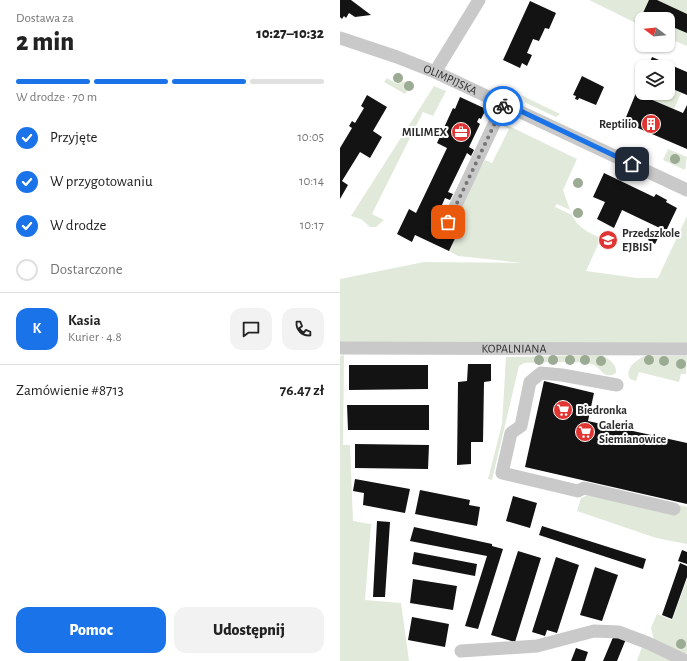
<!DOCTYPE html>
<html lang="pl">
<meta charset="utf-8">
<style>
body{margin:0;font-family:"Alegreya Sans",sans-serif;background:#f2f2f2;color:#222;height:100vh;display:flex;flex-direction:column;font-size:15px;white-space:nowrap}
*{box-sizing:border-box;margin:0}
p{font-size:13px;color:#767676}
.icon{flex:none;width:22px;height:22px;fill:none;stroke:currentColor;stroke-width:2;stroke-linecap:round;stroke-linejoin:round}
.map{position:relative;flex:1;overflow:hidden}
.side{display:flex;flex-direction:column;background:#fff;width:340px}
.side>*{flex:none}
.needle{width:26px;rotate:286deg}
.tools{position:absolute;left:295px;top:12px;display:grid;gap:8px}
.tools a{display:grid;place-items:center;width:40px;height:40px;border-radius:8px;background:#fff;box-shadow:0 1px 3px #0004;font-size:20px}
.pin{position:absolute;display:grid;place-items:center;width:34px;height:34px;color:#fff;margin:-17px;border-radius:8px;box-shadow:0 2px 6px #0006}
.courier{position:absolute;display:grid;place-items:center;width:40px;height:40px;margin:-20px;border:3px solid #1a73e8;border-radius:50%;background:#fff;color:#222;box-shadow:0 1px 5px #0007}
.headline em{font-style:normal;font-weight:800}
.headline div{display:flex;flex-direction:column-reverse}
.headline{display:flex;align-items:center;justify-content:space-between;height:68px;padding:0 16px}
h1{font-size:26px;font-weight:800;line-height:30px}
.bar{display:grid;grid-template-columns:repeat(4,1fr);gap:6px 4px;align-content:center;height:48px;padding:0 16px}
.bar i{height:5px;border-radius:3px;background:#e0e0e0}
.bar .on{background:#1a73e8}
.bar p{grid-column:span 4}
.line{display:flex;align-items:center;gap:10px;padding:0 16px;border-top:1px solid #e0e0e0}
.line div{flex:1}
.round{display:grid;place-items:center;flex:none;width:42px;height:42px;border-radius:12px;background:#f2f2f2}
ol{padding:0 16px;list-style:none}
li{display:flex;align-items:center;gap:12px;height:44px}
li p{margin-inline-start:auto}
li .icon{padding:4px;border-radius:50%;background:#1a73e8;color:#fff;stroke-width:4}
li:last-child{color:#767676}
li i{width:22px;height:22px;border:2px solid #e0e0e0;border-radius:50%}
.primary-button{display:flex;gap:8px;margin-top:auto;padding:8px 16px}
.primary-button a{flex:1;height:46px;border-radius:12px;background:#1a73e8;color:#fff;font-size:16px;font-weight:800;line-height:46px;text-align:center}
.primary-button a+a{background:#f2f2f2;color:#222}
main{display:flex;flex:1;min-height:0}
.map>svg:first-child{display:block}
</style>
<main>
<section class="side">
<div class="headline"><div><h1>2 min</h1><p>Dostawa za</p></div><em>10:27–10:32</em></div>
<div class="bar"><i class="on"></i><i class="on"></i><i class="on"></i><i></i><p>W drodze · 70 m</p></div>
<ol>
<li><svg class="icon" aria-label="check" viewBox="0 0 24 24"><path d="M5 12l5 5 9-10"/></svg>Przyjęte<p>10:05</p></li>
<li><svg class="icon" aria-label="check" viewBox="0 0 24 24"><path d="M5 12l5 5 9-10"/></svg>W przygotowaniu<p>10:14</p></li>
<li><svg class="icon" aria-label="check" viewBox="0 0 24 24"><path d="M5 12l5 5 9-10"/></svg>W drodze<p>10:17</p></li>
<li><i></i>Dostarczone</li>
</ol>
<div class="line" style="height:72px"><b class="round" style="background:#1a73e8;color:#fff">K</b><div><b>Kasia</b><p>Kurier · 4.8</p></div><a class="round"><svg class="icon" aria-label="chat" viewBox="0 0 24 24"><path d="M4 5h16v11H9l-5 4z"/></svg></a><a class="round"><svg class="icon" aria-label="phone" viewBox="0 0 24 24"><path d="M5 4h4l2 5-3 2q2 4 5 5l2-3 5 2v4C11 20 4 13 5 4z"/></svg></a></div>
<div class="line" style="height:52px"><div>Zamówienie #8713</div><b>76.47 zł</b></div>
<div class="primary-button"><a>Pomoc</a><a>Udostępnij</a></div>
</section>
<div class="map">
<svg width="347" height="661" viewBox="0 0 347 661">
<rect width="100%" height="100%" fill="#fff"/>
<path fill="#e1eada" d="M249 0H347V46L328 38V19H302V26Z
M47 78 57 84 65 81 71 85 65 94 44 82Z
M302 80V93H328V87L341 93 334 109 296 93Z
M94 86 106 91 93 116 83 112 32 214 44 220 36 227H30L21 219 11 216Z
M181 95 220 114 216 117 186 103Z
M163 123 237 159 223 190 230 210 217 204 215 207 232 215C237 227 249 233 261 238L246 271 297 278H318L347 216V344L0 342V279L84 262 183 263 118 256 109 251 120 228 109 223 145 160 152 163 169 129 162 125Z
M328 149 347 157 345 170 323 160Z
M4 355 3 445H10L13 521 31 524 25 600 61 603 69 661H0V356Z
M262 355C269 359 277 364 276 373L272 375C262 377 262 369 254 365 241 360 199 363 184 363L179 366 152 480 148 479 162 424 166 357Z
M305 356H347L346 374H341L339 382 299 372 296 381 290 379C284 369 296 360 305 356Z
M248 495 338 515 340 505 347 507V544L316 538 237 511 241 498Z
M347 580V653L345 654 314 640 311 628 317 614 332 620Z
M303 644 333 661H297Z"/>
<path fill="#131313" d="M0 0H11L31 15 15 17 9 13 6 18 4 16 2 19 0 17Z
M309 0H317L347 14V33L328 25V19H316L303 13Z
M190 1 216 13 209 29 205 28 199 41 193 39 187 53 192 55 187 66 182 63 180 68 163 60Z
M312 57 347 72V95L328 87V67H308Z
M242 76 264 87 256 105 239 98 238 100 235 99 236 96 233 95Z
M296 93 343 113 347 105V149L284 122Z
M27 95 47 107 33 131 42 137 30 158 20 152 2 181 8 185 0 199V148L12 128 9 126 12 121 15 123 24 108 21 106Z
M120 97 146 109 141 119 139 118 137 122 140 124 129 147 134 150 131 156 127 153 108 192 113 194 110 200 105 198 95 221 107 227 109 223 120 228 109 251 75 235 72 242 57 234 69 209 76 213 107 148 97 143 113 108 115 109Z
M264 173 314 197 316 194 327 200 326 202 337 208 326 231 282 210 274 228 257 219 265 202 253 197Z
M311 235 318 238 315 244 308 240Z
M128 364H151V381L144 382 143 442H131V464L117 465 118 382 127 381Z
M9 365H88V389L9 390Z
M204 381 254 393 248 421 347 443V504L185 467Z
M7 405H89V430H8Z
M15 444 89 445 88 469 15 468Z
M15 479 70 489 65 513 23 505 24 493 13 491Z
M80 490 130 500 129 505 140 507 137 526 75 514Z
M173 496 197 503 190 528 166 521Z
M37 521 50 522 45 597H33Z
M202 526 306 559 303 569 199 535Z
M74 527 152 544V546L163 549 138 629 125 626 147 556 70 541Z
M342 550 347 552V564L338 561Z
M178 551 201 558 175 642 151 635Z
M74 552 137 564 135 576 72 564Z
M216 557 239 565 217 633 207 630 205 636 192 632Z
M340 563 347 566V577L332 619 322 615Z
M255 567 278 575 262 621 240 615Z
M73 579 117 586 113 610 70 603Z
M72 617 109 624 105 647 68 640Z
M274 635 286 639 277 661H263Z
M236 648 248 652 245 661H231Z"/>
<g fill="none" stroke-linecap="round" stroke-linejoin="round">
<g stroke="#c9c9c9" stroke-width="13">
<path id="s1" d="M0 38 57 57 95 72 347 190"/>
<path d="M95 72 139 0"/>
<path d="M108 222 164 103"/>
<path id="s2" d="M0 348 347 349"/>
<path d="M277 385 222 375 201 373 190 382 181 426 171 433 162 473 238 491 244 488 334 509"/>
<path d="M121 651 197 646 254 631 279 632 308 643 346 661"/>
</g>
</g>
<g fill="#9cab93">
<circle cx="58" cy="78" r="5"/>
<circle cx="69" cy="86" r="5"/>
<circle cx="335" cy="159" r="5"/>
<circle cx="238" cy="183" r="5"/>
<circle cx="238" cy="213" r="5"/>
<circle cx="199" cy="360" r="5"/>
<circle cx="213" cy="360" r="5"/>
<circle cx="230" cy="360" r="5"/>
<circle cx="245" cy="360" r="5"/>
<circle cx="309" cy="360" r="5"/>
<circle cx="261" cy="361" r="5"/>
<circle cx="324" cy="361" r="5"/>
<circle cx="341" cy="364" r="5"/>
<circle cx="341" cy="644" r="5"/>
</g>
<g fill="none" stroke-linecap="round" stroke-linejoin="round">
<path stroke="#767676" stroke-width="4" stroke-dasharray="0 7.2" d="M108 222 163 106"/>
<path stroke="#1a73e8" stroke-width="5" d="M163 106 164 103 292 164"/>
</g>
<defs>
<symbol id="building-disc" viewBox="-11 -11 22 22"><circle r="9.5" fill="#e03532" stroke="#fff"/><path d="M-4-6H4V6H1V3H-1V6H-4ZM-2.5-4.3h1.7v1.8h-1.7ZM.8-4.3h1.7v1.8H.8ZM-2.5-1h1.7V.8h-1.7ZM.8-1h1.7V.8H.8Z" fill="#fff"/></symbol>
<symbol id="office-disc" viewBox="-11 -11 22 22"><circle r="9.5" fill="#e03532" stroke="#fff"/><path d="M-6-3h4V-5.5h4V-3h4V5H-6ZM-1-4.5V-3h2v-1.5ZM-6 0V1H6V0Z" fill="#fff"/></symbol>
<symbol id="school-disc" viewBox="-11 -11 22 22"><circle r="9.5" fill="#e03532" stroke="#fff"/><path d="M0-5L7-2L0 1L-7-2ZM-4 1L0 2.5L4 1V4Q0 6-4 4Z" fill="#fff"/></symbol>
<symbol id="supermarket-disc" viewBox="-11 -11 22 22"><circle r="9.5" fill="#e03532" stroke="#fff"/><path d="M-6-5.5h2.5l.6 2H6L4.5 2H-2.5L-4.4-4H-6ZM-1.5 3.2a1.3 1.3 0 1 0 .1 0ZM3 3.2a1.3 1.3 0 1 0 .1 0Z" fill="#fff"/></symbol>
</defs>
<g fill-rule="evenodd">
<use href="#building-disc" x="300" y="113" width="22" height="22"/>
<use href="#office-disc" x="110" y="121" width="22" height="22"/>
<use href="#school-disc" x="257" y="229" width="22" height="22"/>
<use href="#supermarket-disc" x="212" y="399" width="22" height="22"/>
<use href="#supermarket-disc" x="234" y="421" width="22" height="22"/>
</g>
<g text-anchor="middle" stroke-width="4" stroke-linejoin="round" paint-order="stroke">
<g font-size="12" fill="#2c2c2c" stroke="#fff">
<text dy="4" stroke="none"><textPath href="#s1" startOffset="118">OLIMPIJSKA</textPath></text>
<text dy="4" stroke="none"><textPath href="#s2" startOffset="174">KOPALNIANA</textPath></text>
</g>
<g font-size="12" font-weight="bold" fill="#2c2c2c" stroke="#fff" text-anchor="start">
<text x="297" y="128" text-anchor="end">Reptilio</text>
<text x="107" y="136" text-anchor="end">MILIMEX</text>
<text x="282" y="237">Przedszkole<tspan x="282" dy="14">EJBISI</tspan></text>
<text x="237" y="414">Biedronka</text>
<text x="259" y="429">Galeria<tspan x="259" dy="14">Siemianowice</tspan></text>
</g>
</g>
</svg>
<div class="tools">
<a><svg class="needle" viewBox="-14 -14 28 28"><path d="M0-13l5 13h-10z" fill="#e53935"/><path d="M0 13l5-13h-10z" fill="#767676"/></svg></a>
<a><svg class="icon" aria-label="layers" viewBox="0 0 24 24"><path d="M12 4l9 5-9 5-9-5zM3 14l9 5 9-5"/></svg></a>
</div>
<div class="pin" style="left:108px;top:222px;background:#ea580c"><svg class="icon" aria-label="bag" viewBox="0 0 24 24"><path d="M5 8h14l-1 12H6zM9 8a3 3 0 0 1 6 0"/></svg></div>
<div class="pin" style="left:292px;top:164px;background:#1f2937"><svg class="icon" aria-label="home" viewBox="0 0 24 24"><path d="M3 11l9-7 9 7M6 9v11h12V9"/></svg></div>
<div class="courier" style="left:163px;top:106px"><svg class="icon" aria-label="bike" viewBox="0 0 24 24"><circle cx="6" cy="16" r="4"/><circle cx="18" cy="16" r="4"/><path d="M6 16l4-8h5l3 8M10 8l3 8H6M13 5h3"/></svg></div>
</div>
</main>
